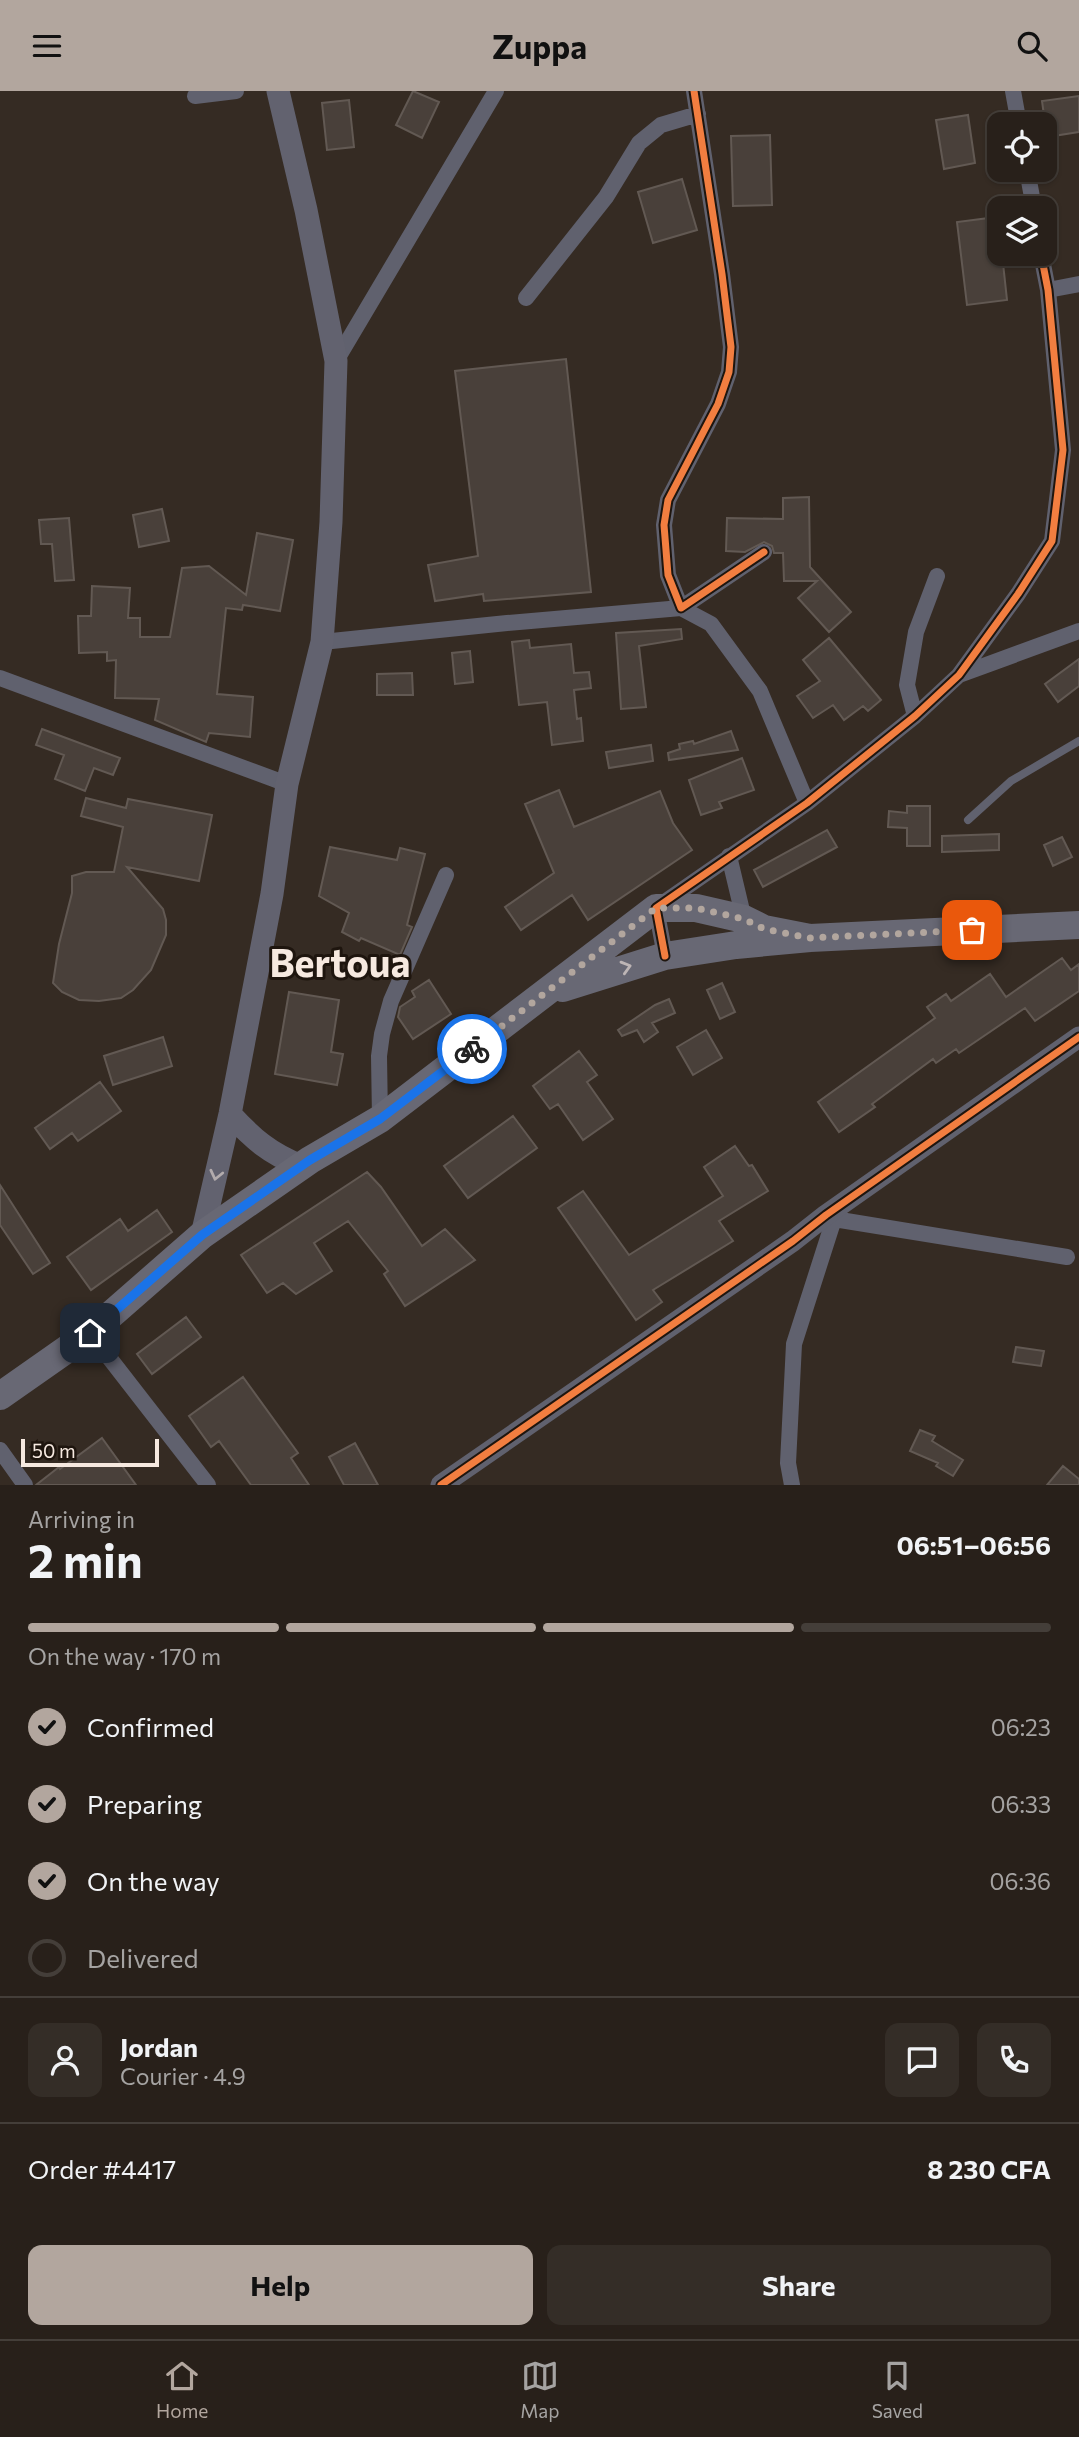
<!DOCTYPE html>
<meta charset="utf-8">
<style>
body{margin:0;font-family:Commissioner,sans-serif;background:#342d27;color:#f1f3f6;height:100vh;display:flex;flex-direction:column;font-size:26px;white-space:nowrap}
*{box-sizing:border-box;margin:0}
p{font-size:23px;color:#a5a3a2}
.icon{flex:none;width:38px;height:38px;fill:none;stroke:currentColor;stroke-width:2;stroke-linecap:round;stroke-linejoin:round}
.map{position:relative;height:1394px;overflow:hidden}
.details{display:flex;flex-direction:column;background:#28201a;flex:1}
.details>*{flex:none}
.controls{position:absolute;left:987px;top:21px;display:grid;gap:14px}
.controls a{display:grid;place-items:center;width:70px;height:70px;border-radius:14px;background:#28201a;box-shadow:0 2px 5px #0004,0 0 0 2px #443e39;font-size:35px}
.scale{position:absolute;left:21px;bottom:18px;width:138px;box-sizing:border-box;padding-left:7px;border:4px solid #f6e9e0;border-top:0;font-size:19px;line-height:24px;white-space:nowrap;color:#f6e9e0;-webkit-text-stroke:5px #1e150e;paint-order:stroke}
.pin{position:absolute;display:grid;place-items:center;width:60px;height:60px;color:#fff;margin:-30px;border-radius:14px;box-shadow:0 4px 10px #0006}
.courier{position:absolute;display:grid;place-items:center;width:70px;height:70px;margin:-35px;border:5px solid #1a73e8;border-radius:50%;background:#fff;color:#222;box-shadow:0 2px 9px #0007}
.head em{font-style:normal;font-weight:700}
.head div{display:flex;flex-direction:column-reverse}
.head{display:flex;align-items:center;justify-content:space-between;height:119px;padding:0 28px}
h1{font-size:46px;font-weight:700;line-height:52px}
.bar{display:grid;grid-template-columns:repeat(4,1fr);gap:10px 7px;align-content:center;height:84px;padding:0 28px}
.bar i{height:9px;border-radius:5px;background:#443e39}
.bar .current{background:#b2a69e}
.bar p{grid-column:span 4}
.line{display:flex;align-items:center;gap:18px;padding:0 28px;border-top:2px solid #443e39}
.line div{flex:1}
.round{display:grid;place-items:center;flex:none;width:74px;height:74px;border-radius:14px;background:#342d27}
ol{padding:0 28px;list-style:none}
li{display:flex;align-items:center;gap:21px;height:77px}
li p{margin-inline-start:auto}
li .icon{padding:7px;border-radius:50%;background:#b2a69e;color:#111;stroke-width:4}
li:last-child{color:#a5a3a2}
li i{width:38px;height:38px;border:4px solid #443e39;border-radius:50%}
.cta{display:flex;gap:14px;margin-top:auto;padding:14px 28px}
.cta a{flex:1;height:80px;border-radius:14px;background:#b2a69e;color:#111;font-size:28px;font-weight:700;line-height:80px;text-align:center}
.cta a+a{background:#342d27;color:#f1f3f6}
header{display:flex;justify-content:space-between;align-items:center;height:91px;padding:0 28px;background:#b2a69e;color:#111;font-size:32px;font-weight:700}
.dock{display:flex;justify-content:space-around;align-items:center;height:98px;border-top:2px solid #443e39;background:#28201a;font-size:19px;color:#a5a3a2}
.dock a{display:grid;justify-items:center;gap:4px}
.dock .current{color:#b2a69e}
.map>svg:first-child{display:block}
</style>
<header><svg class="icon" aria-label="menu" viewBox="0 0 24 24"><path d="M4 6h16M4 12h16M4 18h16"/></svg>Zuppa<svg class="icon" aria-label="search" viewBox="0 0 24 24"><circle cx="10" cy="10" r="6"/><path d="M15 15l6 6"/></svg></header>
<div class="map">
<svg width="1079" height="1394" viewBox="0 0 1079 1394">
<rect width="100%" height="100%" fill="#352b23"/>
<path fill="#49403a" stroke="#625953" stroke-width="2" d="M413 0 439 11 422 47 396 34Z
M1079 5V41L1047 46 1042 10Z
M349 9 354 56 327 59 322 12Z
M968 24 975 72 944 78 936 29Z
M770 44 772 114 733 115 731 45Z
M682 88 697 139 653 152 638 101Z
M997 126 999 163H1002L1007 209 967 214 957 131Z
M566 268 591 501 484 510 483 503 435 510 428 474 478 465 455 280Z
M809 406 810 476 851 521 829 541 798 507 817 490H784L783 462H774L772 455 764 451 745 461 726 460 727 427 783 428V407Z
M162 418 169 450 139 456 133 424Z
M69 427 74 489 55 490 52 453H41L39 429Z
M257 442 293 449 280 520 243 514 242 519 226 517 217 603 253 606 250 646 209 642 206 651 155 629 159 608 115 607 116 569 107 570V561L79 562 78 525H91L92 495 130 497 128 527H140V546H170L182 477 209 475 246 504Z
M681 538 682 548 639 555 646 616 621 618 616 542Z
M829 547 881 609 868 620 863 615 844 629 833 614 813 627 797 605 820 590 803 569Z
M529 549 530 557 571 553 574 582 589 581 591 597 574 599 577 628 581 627 583 650 552 654 547 611 519 614 512 551Z
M470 560 473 591 455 593 452 562Z
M1079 568V595L1058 611 1045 593Z
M412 582 413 604H377V583Z
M42 638 120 667 113 684 94 677 85 700 55 688 64 664 36 654Z
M731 640 738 659 669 669 668 662 680 658 679 653 693 650 694 653Z
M651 654 653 670 609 677 606 661Z
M742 667 754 699 719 711 722 717 701 724 689 689Z
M559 699 574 736 660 700 673 732 692 759 588 829 572 804 521 839 505 816 554 782 525 713Z
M86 707 126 717 128 708 212 724 199 790 127 776 163 818 166 829V844L151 879 133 899 121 907 99 910 79 909 62 901 53 892 59 853 72 802V785L86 781H114L123 736 81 725Z
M907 715H930V755H907V737L888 736 889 720 907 722Z
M827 739 837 756 763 796 754 779Z
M999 743V759L942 761V745Z
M1062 746 1072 766 1053 775 1044 754Z
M330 756 397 769 400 757 425 763 407 834 412 836 400 864 361 847 359 850 342 841 349 822 319 805Z
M1062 867 1071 879 1079 873V900L1035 930 1025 917 959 962 956 958 936 972 933 968 872 1013 875 1016 839 1041 818 1011 935 927 927 916 946 903 951 910 990 883 1006 906Z
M429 889 451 923 413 948 398 926 400 916 415 906 412 900Z
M722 892 735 921 720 928 707 899Z
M289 901 339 909 331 961 343 963 337 994 275 983Z
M669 908 675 922 652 932 658 941 644 951 637 939 622 945 618 939 655 914Z
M706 939 722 967 693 984 677 956Z
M163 946 172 975 113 994 104 965Z
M579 960 597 984 587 991 613 1028 583 1049 558 1013 550 1018 533 995Z
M100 991 121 1020 78 1050 72 1042 50 1058 35 1037Z
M513 1025 537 1057 468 1107 444 1075Z
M735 1055 749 1075 752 1074 768 1100 719 1130 733 1150 653 1199 662 1211 636 1229 558 1117 583 1100 629 1164 723 1105 704 1076Z
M367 1081 381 1096 422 1155 445 1138 475 1169 405 1215 384 1183 388 1180 348 1130 314 1152 332 1180 296 1203 283 1192 267 1202 241 1164Z
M0 1094 50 1172 33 1183 0 1134Z
M157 1119 172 1141 91 1199 67 1166 120 1128 128 1140Z
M186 1226 201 1246 152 1283 137 1263Z
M1016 1256 1044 1260 1041 1275 1013 1271Z
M243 1286 298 1362 291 1367 309 1394H251L219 1350 211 1356 189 1325Z
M920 1339 935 1345 932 1350 963 1369 953 1385 936 1375 938 1372 910 1360Z
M102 1347 136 1394H36L59 1376 60 1378Z
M355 1352 378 1394H344L329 1366Z
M1063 1375 1079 1388V1394H1047Z"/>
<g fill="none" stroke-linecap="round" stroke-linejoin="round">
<path stroke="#60616e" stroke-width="8" d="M968 729 1011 690 1079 650"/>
<path stroke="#60616e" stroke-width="16" d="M694 0 722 183 731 256 729 281 718 313 668 409 664 434 668 484 681 517 764 461
M1013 0 1019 33
M195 5 236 0
M1027 79 1034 117
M1048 199 1079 193
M526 207 606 106 639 52 661 34 698 23
M336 270 496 0
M322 551 507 532 681 517 711 533 760 600 807 712
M959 584 1079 540
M0 587 287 693
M915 625 907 594 916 541 937 485
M729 765 744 828 742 834
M665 865 656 817 807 712 915 625 959 584 1018 503 1052 450 1063 359 1048 199 1041 163
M380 1028 379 965 382 943 391 910 446 784
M834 1128 1067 1166
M90 1242 208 1394
M0 1359 25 1394
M792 1394 788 1372 794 1253 834 1128 826 1124"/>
<path stroke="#60616e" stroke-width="21" d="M441 1394 793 1150 826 1124 1079 946"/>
<path stroke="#62626f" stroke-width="23" d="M230 1023C253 1048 269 1062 301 1075L310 1069
M202 1144 230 1023 272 803 287 693 322 551 331 431 336 270 306 119 278 0"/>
<path stroke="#686874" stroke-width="28" d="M563 897 665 865 736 854 810 847 1079 834
M0 1305 90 1242 202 1144 310 1069 380 1028 656 817H696L744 828 764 838 810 847"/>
<defs>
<path id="cycleway" d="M694 0 722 183 731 256 729 281 718 313 668 409 664 434 668 484 681 517 764 461
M665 865 656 817 807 712 915 625 959 584 1018 503 1052 450 1063 359 1048 199 1041 163
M441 1394 793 1150 826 1124 1079 946"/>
</defs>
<use href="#cycleway" stroke="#1e150e" stroke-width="11"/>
<use href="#cycleway" stroke="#f27e40" stroke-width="7"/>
</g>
<defs><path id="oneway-chevron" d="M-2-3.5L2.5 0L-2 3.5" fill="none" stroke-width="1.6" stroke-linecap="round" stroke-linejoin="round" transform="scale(1.75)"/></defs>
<use stroke="#bdb5b5" href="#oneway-chevron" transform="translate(626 876) rotate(-16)"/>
<use stroke="#b3acad" href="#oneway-chevron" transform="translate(216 1084) rotate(103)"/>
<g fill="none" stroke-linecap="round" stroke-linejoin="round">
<path stroke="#b2a69e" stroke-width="7" stroke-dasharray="0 12.6" d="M472 958 656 817H696L744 828 764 838 810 847 972 839"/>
<path stroke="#1a73e8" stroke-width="9" d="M90 1242 202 1144 310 1069 380 1028 472 958"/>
</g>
<g text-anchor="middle" stroke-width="6" stroke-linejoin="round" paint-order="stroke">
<g font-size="38" font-weight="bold" fill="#f6e9e0" stroke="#1e150e">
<text x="340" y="886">Bertoua</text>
</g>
</g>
</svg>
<div class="controls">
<a><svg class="icon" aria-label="locate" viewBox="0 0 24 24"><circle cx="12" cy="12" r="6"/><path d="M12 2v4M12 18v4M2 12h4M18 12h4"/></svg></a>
<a><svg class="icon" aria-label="layers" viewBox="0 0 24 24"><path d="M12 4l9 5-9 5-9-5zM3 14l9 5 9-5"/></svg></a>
</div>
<div class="scale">50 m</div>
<div class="pin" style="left:972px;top:839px;background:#ea580c"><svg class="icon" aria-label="bag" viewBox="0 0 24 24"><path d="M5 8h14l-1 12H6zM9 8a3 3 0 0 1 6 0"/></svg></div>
<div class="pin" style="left:90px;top:1242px;background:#1f2937"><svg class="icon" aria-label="home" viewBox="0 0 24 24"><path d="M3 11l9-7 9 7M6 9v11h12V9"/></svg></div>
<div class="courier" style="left:472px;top:958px"><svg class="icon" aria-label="bike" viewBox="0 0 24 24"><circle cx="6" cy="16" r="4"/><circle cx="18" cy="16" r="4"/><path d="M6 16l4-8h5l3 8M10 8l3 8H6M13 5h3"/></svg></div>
</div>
<section class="details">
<div class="head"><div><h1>2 min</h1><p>Arriving in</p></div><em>06:51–06:56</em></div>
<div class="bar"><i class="current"></i><i class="current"></i><i class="current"></i><i></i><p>On the way · 170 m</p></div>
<ol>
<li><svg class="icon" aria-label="check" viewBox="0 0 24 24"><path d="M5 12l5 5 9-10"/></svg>Confirmed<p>06:23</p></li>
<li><svg class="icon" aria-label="check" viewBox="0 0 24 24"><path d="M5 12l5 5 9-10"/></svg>Preparing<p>06:33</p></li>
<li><svg class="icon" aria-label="check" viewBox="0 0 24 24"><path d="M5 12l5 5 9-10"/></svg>On the way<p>06:36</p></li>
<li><i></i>Delivered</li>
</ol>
<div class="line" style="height:126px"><a class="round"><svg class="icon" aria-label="person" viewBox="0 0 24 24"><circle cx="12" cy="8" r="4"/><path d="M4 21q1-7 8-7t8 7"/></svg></a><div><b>Jordan</b><p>Courier · 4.9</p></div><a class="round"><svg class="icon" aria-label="chat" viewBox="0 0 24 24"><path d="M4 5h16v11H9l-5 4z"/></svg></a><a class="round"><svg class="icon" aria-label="phone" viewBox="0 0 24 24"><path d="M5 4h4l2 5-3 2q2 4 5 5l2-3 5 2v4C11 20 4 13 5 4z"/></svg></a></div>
<div class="line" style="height:91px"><div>Order #4417</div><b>8 230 CFA</b></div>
<div class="cta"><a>Help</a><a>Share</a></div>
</section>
<nav class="dock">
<a class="current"><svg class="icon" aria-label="home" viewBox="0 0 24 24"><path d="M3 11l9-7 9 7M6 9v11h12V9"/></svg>Home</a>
<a><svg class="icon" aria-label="map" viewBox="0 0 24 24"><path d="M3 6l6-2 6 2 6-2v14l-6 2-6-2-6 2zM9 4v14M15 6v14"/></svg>Map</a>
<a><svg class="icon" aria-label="saved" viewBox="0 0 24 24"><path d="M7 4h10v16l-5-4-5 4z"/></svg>Saved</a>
</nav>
